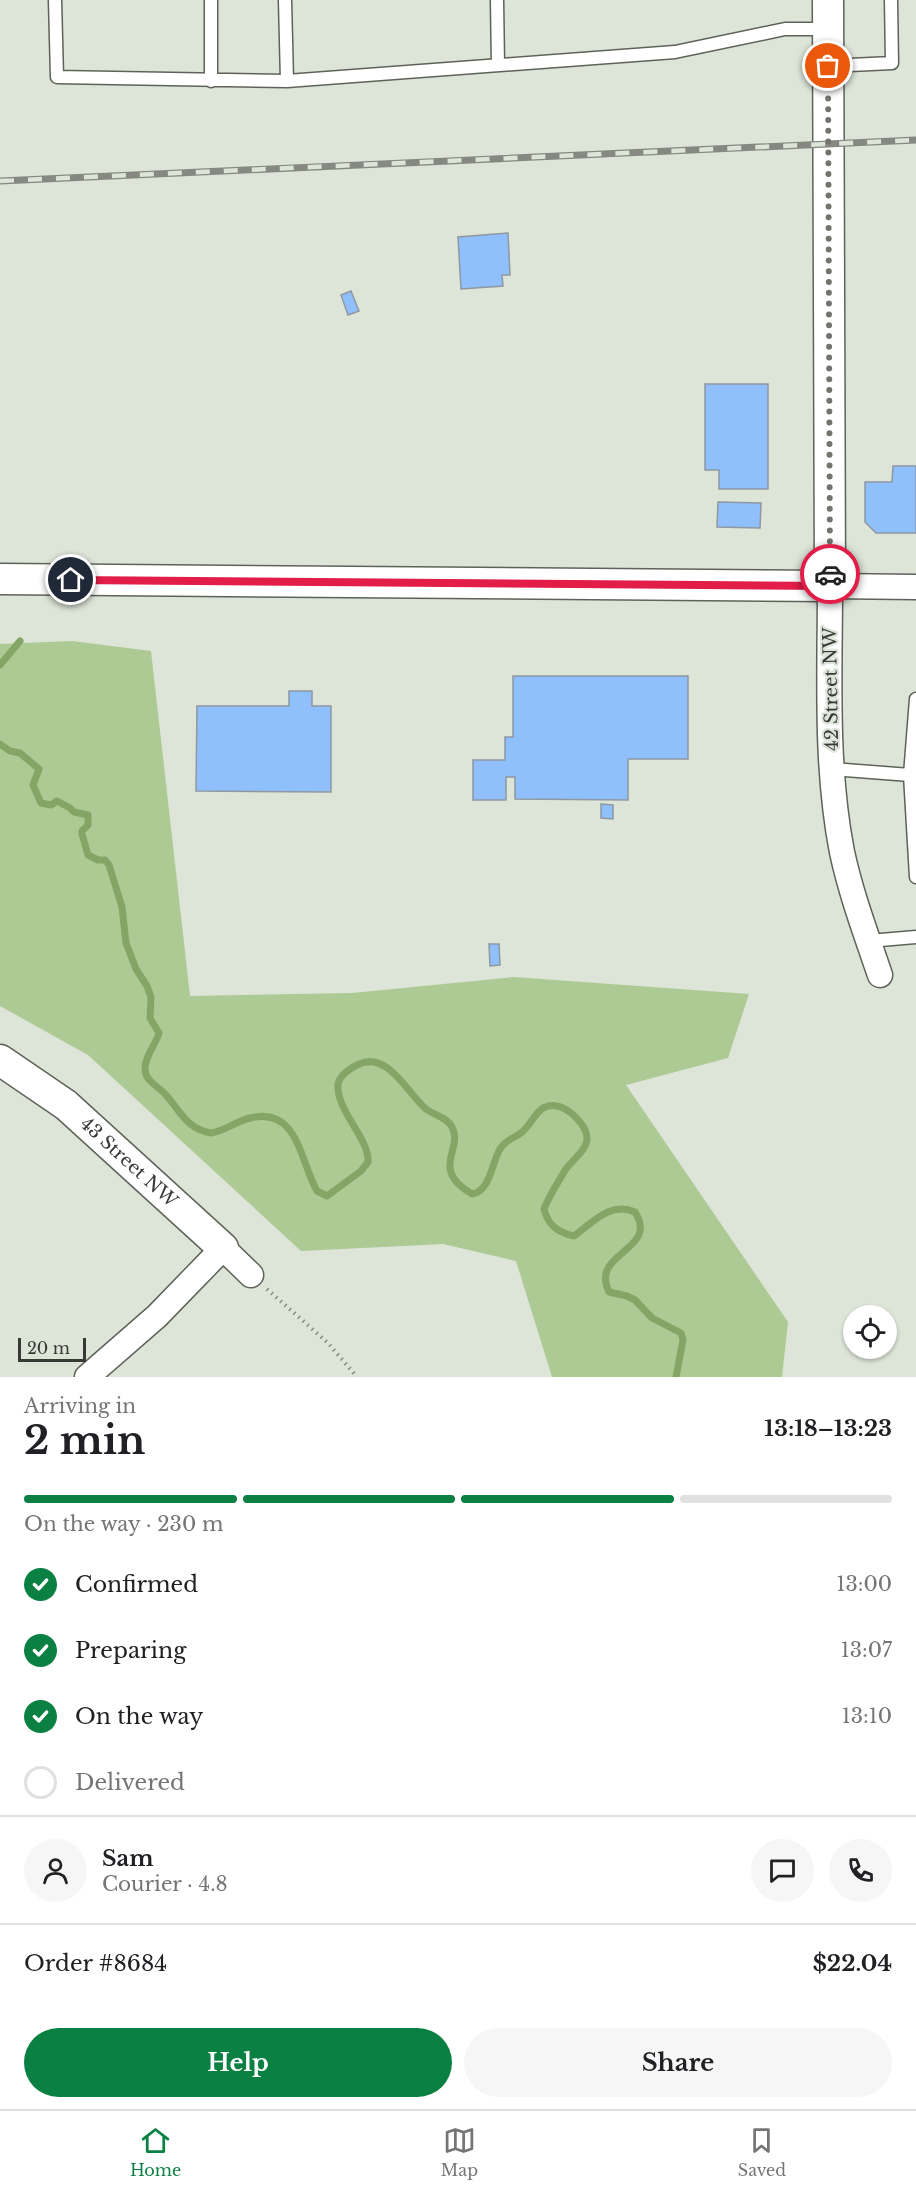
<!DOCTYPE html>
<meta charset="utf-8">
<style>
body{margin:0;font-family:"Libre Baskerville",serif;background:#f6f6f6;color:#202124;height:100vh;display:flex;flex-direction:column;font-size:22px;white-space:nowrap}
*{box-sizing:border-box;margin:0}
p{font-size:20px;color:#757577}
.icon{flex:none;width:33px;height:33px;fill:none;stroke:currentColor;stroke-width:2;stroke-linecap:round;stroke-linejoin:round}
.map{position:relative;height:1377px;overflow:hidden}
.details{display:flex;flex-direction:column;background:#fff;flex:1}
.details>*{flex:none}
.buttons{position:absolute;left:843px;top:1305px;display:grid;gap:12px}
.buttons a{display:grid;place-items:center;width:54px;height:54px;border-radius:50%;background:#fff;box-shadow:0 2px 4px #0004;font-size:30px}
.scale{position:absolute;left:18px;bottom:15px;width:68px;box-sizing:border-box;padding-left:6px;border:3px solid #373935;border-top:0;font-size:16px;line-height:21px;white-space:nowrap;color:#373935;-webkit-text-stroke:4px #dde4d8;paint-order:stroke}
.pin{position:absolute;display:grid;place-items:center;width:51px;height:51px;color:#fff;margin:-26px;border:3px solid #fff;border-radius:50%;box-shadow:0 2px 6px #0007}
.courier{position:absolute;display:grid;place-items:center;width:60px;height:60px;margin:-30px;border:4px solid #e11d48;border-radius:50%;background:#fff;color:#222;box-shadow:0 2px 8px #0007}
.headline em{font-style:normal;font-weight:700}
.headline div{display:flex;flex-direction:column-reverse}
.headline{display:flex;align-items:center;justify-content:space-between;height:102px;padding:0 24px}
h1{font-size:39px;font-weight:700;line-height:45px}
.bar{display:grid;grid-template-columns:repeat(4,1fr);gap:9px 6px;align-content:center;height:72px;padding:0 24px}
.bar i{height:8px;border-radius:4px;background:#e0e0e0}
.bar .current{background:#0b8043}
.bar p{grid-column:span 4}
.line{display:flex;align-items:center;gap:15px;padding:0 24px;border-top:2px solid #e0e0e0}
.line div{flex:1}
.round{display:grid;place-items:center;flex:none;width:63px;height:63px;border-radius:32px;background:#f6f6f6}
ol{padding:0 24px;list-style:none}
li{display:flex;align-items:center;gap:18px;height:66px}
li p{margin-inline-start:auto}
li .icon{padding:6px;border-radius:50%;background:#0b8043;color:#fff;stroke-width:4}
li:last-child{color:#757577}
li i{width:33px;height:33px;border:3px solid #e0e0e0;border-radius:50%}
.action{display:flex;gap:12px;margin-top:auto;padding:12px 24px}
.action a{flex:1;height:69px;border-radius:36px;background:#0b8043;color:#fff;font-size:24px;font-weight:700;line-height:69px;text-align:center}
.action a+a{background:#f6f6f6;color:#202124}
.tab-bar{display:flex;justify-content:space-around;align-items:center;height:84px;border-top:2px solid #e0e0e0;background:#fff;font-size:16px;color:#757577}
.tab-bar a{display:grid;justify-items:center;gap:3px}
.tab-bar .current{color:#0b8043}
.map>svg:first-child{display:block}
</style>
<div class="map">
<svg width="916" height="1377" viewBox="0 0 916 1377">
<rect width="100%" height="100%" fill="#dde4d8"/>
<path fill="#adca94" d="M72 641 151 651 190 996 352 993 514 977 749 994 728 1058 626 1085 788 1322 782 1377H552L516 1261 443 1244 301 1251 88 1055 0 1006V644Z"/>
<g fill="none" stroke-linecap="round" stroke-linejoin="round">
<path stroke="#85a566" stroke-width="7" d="M0 665 20 641
M0 744 10 751 20 753 39 769 33 785 41 803 51 805 57 801 70 808 74 812 88 815V825L82 831V834L88 855 98 860H105L109 865 122 907 126 943 136 969 147 986 151 997 150 1018 159 1033C155 1046 145 1056 145 1069 145 1081 158 1086 165 1094 180 1110 186 1129 211 1133 225 1131 236 1121 250 1118 298 1106 300 1161 317 1191L327 1196 361 1171 368 1162C370 1140 337 1111 338 1086 338 1076 351 1068 359 1064 388 1051 408 1094 426 1109 434 1115 448 1118 452 1127 464 1149 429 1169 472 1194 490 1192 492 1162 500 1149 505 1140 515 1138 522 1132 530 1126 534 1114 543 1108 551 1104 558 1105 565 1109 574 1114 587 1127 587 1138 587 1151 570 1161 564 1172 557 1184 549 1196 544 1209 548 1225 557 1232 574 1236 593 1222 611 1201 635 1212 660 1251 589 1252 609 1292L627 1296 635 1300 652 1318 681 1333 683 1340 676 1377"/>
</g>
<path fill="#90c0fc" stroke="#8f97a1" stroke-width="1.5" d="M508 233 510 275H502L503 286 461 289 458 237Z
M351 291 359 311 348 315 341 295Z
M705 384H768V489H719V470H705Z
M893 466H916V533H876L865 522V482H892Z
M718 502 761 503 760 528 717 527Z
M513 676H688V759H628V800L515 799V777H506V800H473V760H505V737H513Z
M289 691H312V706H331V792L196 791 197 706H289Z
M601 804 613 805V819L601 818Z
M489 944H499L500 965 490 966Z"/>
<g fill="none" stroke-linecap="round" stroke-linejoin="round">
<defs>
<path id="service" d="M55 0 57 77 287 81
M211 0V81
M285 0 287 81 675 52 785 29H828
M497 0 498 65
M829 66 892 63 891 0
M832 769 910 775 916 699
M910 775 916 877
M869 941 916 937"/>
<path id="minor" d="M880 975C866 934 851 894 842 852 825 765 830 674 830 586L916 587
M87 1377 157 1316 223 1248 251 1275"/>
<g id="tertiary">
<path d="M0 579 830 586 828 0"/>
<path id="s1" d="M0 1060 66 1105 223 1248"/>
</g>
</defs>
<use href="#service" stroke="#5e6359" stroke-width="15"/>
<use href="#minor" stroke="#5e6359" stroke-width="27"/>
<use href="#tertiary" stroke="#5e6359" stroke-width="33"/>
<path stroke="#888c84" stroke-width="4" stroke-dasharray="1.5 4.5" stroke-linecap="butt" d="M267 1289 328 1343 357 1377"/>
<use href="#service" stroke="#fff" stroke-width="12"/>
<use href="#minor" stroke="#fff" stroke-width="24"/>
<use href="#tertiary" stroke="#fff" stroke-width="30"/>
<defs>
<path id="rail" d="M0 181 916 140"/>
</defs>
<use href="#rail" stroke="#858981" stroke-width="7"/>
<use href="#rail" stroke="#dde4d8" stroke-width="4.5" stroke-dasharray="14" stroke-linecap="butt"/>
</g>
<g fill="none" stroke-linecap="round" stroke-linejoin="round">
<path stroke="#71756e" stroke-width="6" stroke-dasharray="0 10.8" d="M828 66 830 574"/>
<path stroke="#e11d48" stroke-width="8" d="M71 580 830 586V574"/>
</g>
<g text-anchor="middle" stroke-width="4.5" stroke-linejoin="round" paint-order="stroke">
<g font-size="18" fill="#373935" stroke="#dde4d8">
<text transform="translate(831 689) rotate(-91)" y="6">42 Street NW</text>
<text dy="6" stroke="none"><textPath href="#s1" startOffset="165">43 Street NW</textPath></text>
</g>
</g>
</svg>
<div class="buttons">
<a><svg class="icon" aria-label="locate" viewBox="0 0 24 24"><circle cx="12" cy="12" r="6"/><path d="M12 2v4M12 18v4M2 12h4M18 12h4"/></svg></a>
</div>
<div class="scale">20 m</div>
<div class="pin" style="left:828px;top:66px;background:#ea580c"><svg class="icon" aria-label="bag" viewBox="0 0 24 24"><path d="M5 8h14l-1 12H6zM9 8a3 3 0 0 1 6 0"/></svg></div>
<div class="pin" style="left:71px;top:580px;background:#1f2937"><svg class="icon" aria-label="home" viewBox="0 0 24 24"><path d="M3 11l9-7 9 7M6 9v11h12V9"/></svg></div>
<div class="courier" style="left:830px;top:574px"><svg class="icon" aria-label="car" viewBox="0 0 24 24"><path d="M5 17H2v-5l4-1 3-4h7l3 4 3 1v5h-3M9 17h6M6 11h13"/><circle cx="7" cy="17" r="2"/><circle cx="17" cy="17" r="2"/></svg></div>
</div>
<section class="details">
<div class="headline"><div><h1>2 min</h1><p>Arriving in</p></div><em>13:18–13:23</em></div>
<div class="bar"><i class="current"></i><i class="current"></i><i class="current"></i><i></i><p>On the way · 230 m</p></div>
<ol>
<li><svg class="icon" aria-label="check" viewBox="0 0 24 24"><path d="M5 12l5 5 9-10"/></svg>Confirmed<p>13:00</p></li>
<li><svg class="icon" aria-label="check" viewBox="0 0 24 24"><path d="M5 12l5 5 9-10"/></svg>Preparing<p>13:07</p></li>
<li><svg class="icon" aria-label="check" viewBox="0 0 24 24"><path d="M5 12l5 5 9-10"/></svg>On the way<p>13:10</p></li>
<li><i></i>Delivered</li>
</ol>
<div class="line" style="height:108px"><a class="round"><svg class="icon" aria-label="person" viewBox="0 0 24 24"><circle cx="12" cy="8" r="4"/><path d="M4 21q1-7 8-7t8 7"/></svg></a><div><b>Sam</b><p>Courier · 4.8</p></div><a class="round"><svg class="icon" aria-label="chat" viewBox="0 0 24 24"><path d="M4 5h16v11H9l-5 4z"/></svg></a><a class="round"><svg class="icon" aria-label="phone" viewBox="0 0 24 24"><path d="M5 4h4l2 5-3 2q2 4 5 5l2-3 5 2v4C11 20 4 13 5 4z"/></svg></a></div>
<div class="line" style="height:78px"><div>Order #8684</div><b>$22.04</b></div>
<div class="action"><a>Help</a><a>Share</a></div>
</section>
<nav class="tab-bar">
<a class="current"><svg class="icon" aria-label="home" viewBox="0 0 24 24"><path d="M3 11l9-7 9 7M6 9v11h12V9"/></svg>Home</a>
<a><svg class="icon" aria-label="map" viewBox="0 0 24 24"><path d="M3 6l6-2 6 2 6-2v14l-6 2-6-2-6 2zM9 4v14M15 6v14"/></svg>Map</a>
<a><svg class="icon" aria-label="saved" viewBox="0 0 24 24"><path d="M7 4h10v16l-5-4-5 4z"/></svg>Saved</a>
</nav>
